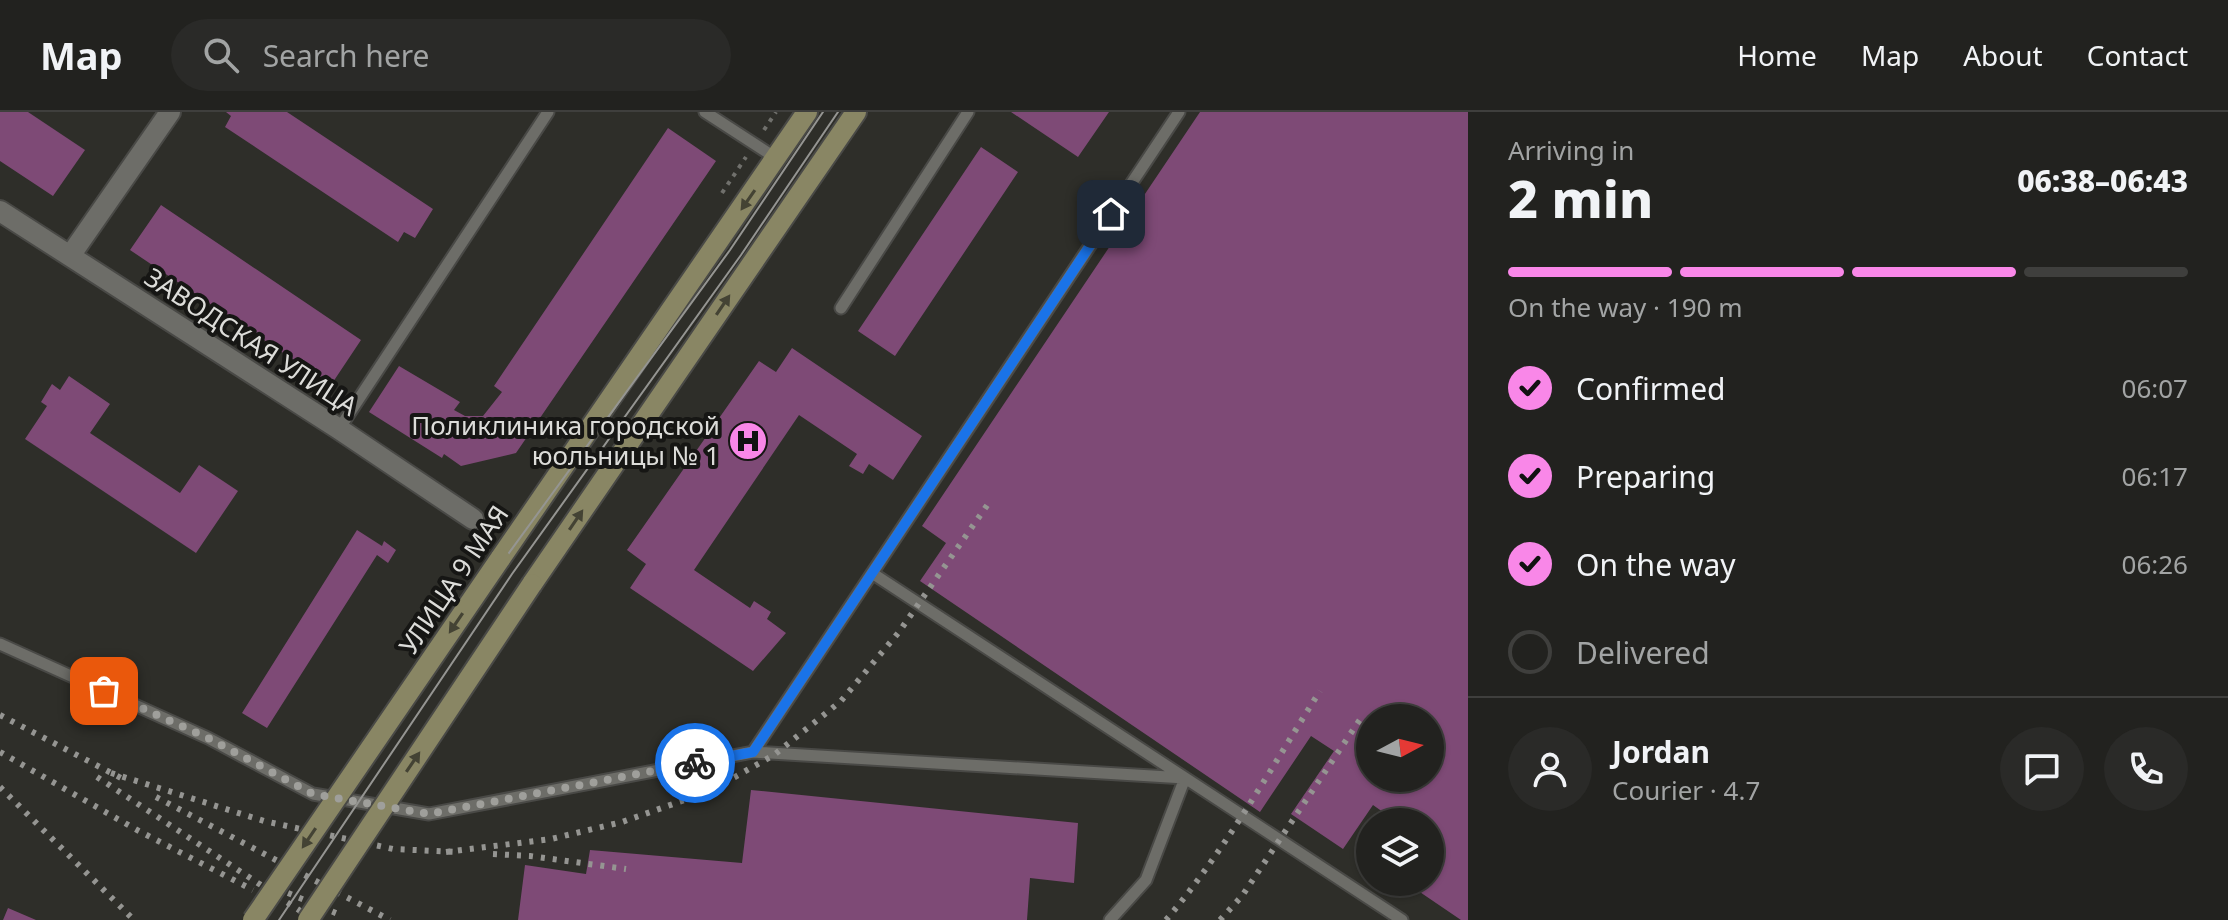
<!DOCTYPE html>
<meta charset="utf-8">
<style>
body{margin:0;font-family:"Noto Sans",sans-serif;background:#2a2a28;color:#f1f3f6;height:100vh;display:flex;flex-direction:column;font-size:30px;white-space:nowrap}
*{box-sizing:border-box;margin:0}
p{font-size:26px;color:#a2a4a4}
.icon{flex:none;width:44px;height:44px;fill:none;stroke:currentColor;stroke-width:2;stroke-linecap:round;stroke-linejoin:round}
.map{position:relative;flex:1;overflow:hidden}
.panel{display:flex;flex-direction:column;background:#22221f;width:760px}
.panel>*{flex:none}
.needle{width:52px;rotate:83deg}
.buttons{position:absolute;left:1356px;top:592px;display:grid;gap:16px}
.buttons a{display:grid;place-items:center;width:88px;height:88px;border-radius:50%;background:#22221f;box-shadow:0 2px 6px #0004,0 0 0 2px #3f3f3d;font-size:40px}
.pin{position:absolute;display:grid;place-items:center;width:68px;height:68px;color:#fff;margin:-34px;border-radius:16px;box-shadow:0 4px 12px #0006}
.courier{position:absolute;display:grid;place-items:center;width:80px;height:80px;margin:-40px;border:6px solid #1a73e8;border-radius:50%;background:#fff;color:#222;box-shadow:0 2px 10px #0007}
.overview em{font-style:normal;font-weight:800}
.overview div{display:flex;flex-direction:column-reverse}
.overview{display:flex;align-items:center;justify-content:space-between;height:136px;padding:0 40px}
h1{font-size:52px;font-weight:800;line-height:60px}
.bar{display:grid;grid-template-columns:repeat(4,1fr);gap:12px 8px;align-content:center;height:96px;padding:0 40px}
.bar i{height:10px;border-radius:6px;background:#3f3f3d}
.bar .on{background:#f987e8}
.bar p{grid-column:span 4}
.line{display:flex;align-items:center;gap:20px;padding:0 40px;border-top:2px solid #3f3f3d}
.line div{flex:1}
.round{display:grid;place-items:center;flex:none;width:84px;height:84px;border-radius:42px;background:#2a2a28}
ol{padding:0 40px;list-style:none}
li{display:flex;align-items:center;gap:24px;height:88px}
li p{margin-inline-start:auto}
li .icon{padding:8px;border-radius:50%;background:#f987e8;color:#111;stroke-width:4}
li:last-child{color:#a2a4a4}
li i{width:44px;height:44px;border:4px solid #3f3f3d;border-radius:50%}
header{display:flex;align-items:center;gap:48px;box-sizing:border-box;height:112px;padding:0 40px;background:#22221f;border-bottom:2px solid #3f3f3d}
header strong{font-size:38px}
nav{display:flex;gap:44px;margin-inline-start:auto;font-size:28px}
.search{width:560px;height:72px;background:#2a2a28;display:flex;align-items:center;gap:20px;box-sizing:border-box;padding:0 28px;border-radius:44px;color:#a2a4a4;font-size:30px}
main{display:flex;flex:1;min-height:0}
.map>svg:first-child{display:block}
</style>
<header>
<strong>Map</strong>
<div class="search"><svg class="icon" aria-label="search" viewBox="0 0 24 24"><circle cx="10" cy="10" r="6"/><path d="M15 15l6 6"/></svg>Search here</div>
<nav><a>Home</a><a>Map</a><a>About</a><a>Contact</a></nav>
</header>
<main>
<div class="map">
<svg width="1468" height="808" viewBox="0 0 1468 808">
<rect width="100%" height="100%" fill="#2e2e29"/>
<path fill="#7e4a76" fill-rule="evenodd" d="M0 0H28L85 38 53 84 0 49Z
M226 0H287L433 97 415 126 404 120 398 130 225 15 231 4Z
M1011 0H1109L1078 45Z
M1200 0H1468V808H1461L1411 774 1413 770H1430V745L1436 736 1430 732V710H1397L1373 693 1343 737 1291 702 1334 639 1311 624 1260 700 920 469 946 431 922 414ZM1370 606H1430V666H1370Z
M668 16 716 49 516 341 461 354 444 342 442 346 369 300 399 254 460 290 454 298 465 304H483L502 280 494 274Z
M981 35 1018 60 895 244 858 219Z
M161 93 361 228 331 273 130 138Z
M792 236 922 324 893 368 869 352 863 362 849 354 857 342 799 303 694 458 750 496 754 489 771 500 767 507 786 521 753 559 630 476 646 452 627 438 759 249 776 260Z
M69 264 110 292 90 321 180 381 199 353 238 379 196 441 25 327 47 294 41 290 52 272 60 278Z
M357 418 382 434 384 429 396 438 388 451 377 443 267 616 242 601Z
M751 678 1078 711 1074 771 1030 766 1027 808H518L525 753 586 762 590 738 742 751Z
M8 796 36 808H3Z"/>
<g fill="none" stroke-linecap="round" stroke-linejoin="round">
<defs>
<path id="lane" d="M705 0 776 46
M841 196 968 0
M339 317 548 0
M872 461 1402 808
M0 532 208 626 313 682 429 702 753 640 1179 0
M753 640 1185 666 1146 768 1110 808"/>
<path id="street" d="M0 99 339 317 473 407
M70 144 170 0"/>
<path id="secondary" d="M500 447 807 0
M532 472 856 0"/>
</defs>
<use href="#lane" stroke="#494946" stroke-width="15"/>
<use href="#street" stroke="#494946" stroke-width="24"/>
<use href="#secondary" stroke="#494946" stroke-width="24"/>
<path stroke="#70706c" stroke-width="4" stroke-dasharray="4 6" stroke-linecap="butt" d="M764 18 776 0
M722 81 746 45"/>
<use href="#lane" stroke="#6d6d68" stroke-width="11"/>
<use href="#street" stroke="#6d6d68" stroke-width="20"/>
<use href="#secondary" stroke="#898664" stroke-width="20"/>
<path stroke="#959592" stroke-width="2" d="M263 808 498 456 730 138 823 0
M279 808 512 462 741 143 838 0"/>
<path stroke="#959592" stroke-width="6" stroke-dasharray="4 8" stroke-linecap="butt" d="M0 603 121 666
M0 640 137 718 253 778
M111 661 264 709 393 737 457 740
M97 665 314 808
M0 675 134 808
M156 685 390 808
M446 740 551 727 622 710 710 679 774 643 841 589 899 520 988 392
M493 742 530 744 626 757
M288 781 338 802
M1166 808C1225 739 1271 656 1320 579
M1220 808 1242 784 1361 606"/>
<defs>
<path id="secondary-bridge" d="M253 808 500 447
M308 808 532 472"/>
</defs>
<use href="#secondary-bridge" stroke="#494946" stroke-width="24" stroke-linecap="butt"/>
<use href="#secondary-bridge" stroke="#898664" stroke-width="20"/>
</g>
<defs><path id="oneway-solid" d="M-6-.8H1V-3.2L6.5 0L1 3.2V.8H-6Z" transform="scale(2)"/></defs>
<g fill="#444334">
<use href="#oneway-solid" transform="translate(748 88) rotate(125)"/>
<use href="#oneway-solid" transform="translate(723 193) rotate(-56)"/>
<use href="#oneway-solid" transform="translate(576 408) rotate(-56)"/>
<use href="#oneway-solid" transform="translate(456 511) rotate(124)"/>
<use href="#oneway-solid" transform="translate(413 650) rotate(-56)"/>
<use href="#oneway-solid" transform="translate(309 726) rotate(124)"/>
</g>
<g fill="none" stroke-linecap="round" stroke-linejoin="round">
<path stroke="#9f9f9b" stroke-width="8" stroke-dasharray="0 14.4" d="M104 579 208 626 313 682 429 702 695 651"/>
<path stroke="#1a73e8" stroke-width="10" d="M695 651 753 640 1111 102"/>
</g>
<defs>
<symbol id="hospital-disc" viewBox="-11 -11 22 22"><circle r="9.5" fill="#f987e8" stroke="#161614"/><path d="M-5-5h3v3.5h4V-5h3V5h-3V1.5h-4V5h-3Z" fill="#111"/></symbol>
</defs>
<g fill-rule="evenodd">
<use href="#hospital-disc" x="726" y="307" width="44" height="44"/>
</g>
<g text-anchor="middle" stroke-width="8" stroke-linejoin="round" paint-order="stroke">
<g font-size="26" fill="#dcdcd9" stroke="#161614">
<text transform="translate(251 230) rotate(33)" y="9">ЗАВОДСКАЯ УЛИЦА</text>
<text transform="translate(454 468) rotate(-56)" y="9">УЛИЦА 9 МАЯ</text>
</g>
<g font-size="26" fill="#dcdcd9" stroke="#161614" text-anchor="end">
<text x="720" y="323">Поликлиника городской<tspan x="720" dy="30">юольницы № 1</tspan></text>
</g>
</g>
</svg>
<div class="buttons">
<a><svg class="needle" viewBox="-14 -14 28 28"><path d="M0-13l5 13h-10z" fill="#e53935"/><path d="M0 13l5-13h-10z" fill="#a2a4a4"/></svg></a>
<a><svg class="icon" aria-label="layers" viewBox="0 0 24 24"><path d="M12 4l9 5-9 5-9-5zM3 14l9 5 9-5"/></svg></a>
</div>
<div class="pin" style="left:104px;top:579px;background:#ea580c"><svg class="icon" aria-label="bag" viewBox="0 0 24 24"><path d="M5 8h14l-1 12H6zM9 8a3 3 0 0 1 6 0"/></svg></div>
<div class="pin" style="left:1111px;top:102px;background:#1f2937"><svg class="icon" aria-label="home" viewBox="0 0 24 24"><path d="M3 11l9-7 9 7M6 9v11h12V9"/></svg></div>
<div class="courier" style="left:695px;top:651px"><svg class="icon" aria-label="bike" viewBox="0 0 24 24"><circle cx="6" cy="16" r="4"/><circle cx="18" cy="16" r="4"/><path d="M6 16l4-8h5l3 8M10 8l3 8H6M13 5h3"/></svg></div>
</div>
<section class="panel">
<div class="overview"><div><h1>2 min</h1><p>Arriving in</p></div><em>06:38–06:43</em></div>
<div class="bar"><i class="on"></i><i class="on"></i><i class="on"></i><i></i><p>On the way · 190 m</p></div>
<ol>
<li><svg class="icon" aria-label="check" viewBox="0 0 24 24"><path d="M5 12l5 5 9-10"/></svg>Confirmed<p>06:07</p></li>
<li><svg class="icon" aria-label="check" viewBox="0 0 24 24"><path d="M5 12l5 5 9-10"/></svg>Preparing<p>06:17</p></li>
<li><svg class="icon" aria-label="check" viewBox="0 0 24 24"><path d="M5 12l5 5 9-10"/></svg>On the way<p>06:26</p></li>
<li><i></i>Delivered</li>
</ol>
<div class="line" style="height:144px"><a class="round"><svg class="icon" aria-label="person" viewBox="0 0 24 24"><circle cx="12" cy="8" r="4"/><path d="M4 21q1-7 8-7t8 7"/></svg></a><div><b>Jordan</b><p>Courier · 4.7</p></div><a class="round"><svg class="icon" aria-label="chat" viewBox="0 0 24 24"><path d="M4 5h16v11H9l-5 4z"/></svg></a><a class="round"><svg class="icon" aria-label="phone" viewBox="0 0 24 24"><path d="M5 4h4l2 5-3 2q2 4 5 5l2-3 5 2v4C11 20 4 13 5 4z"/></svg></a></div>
</section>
</main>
